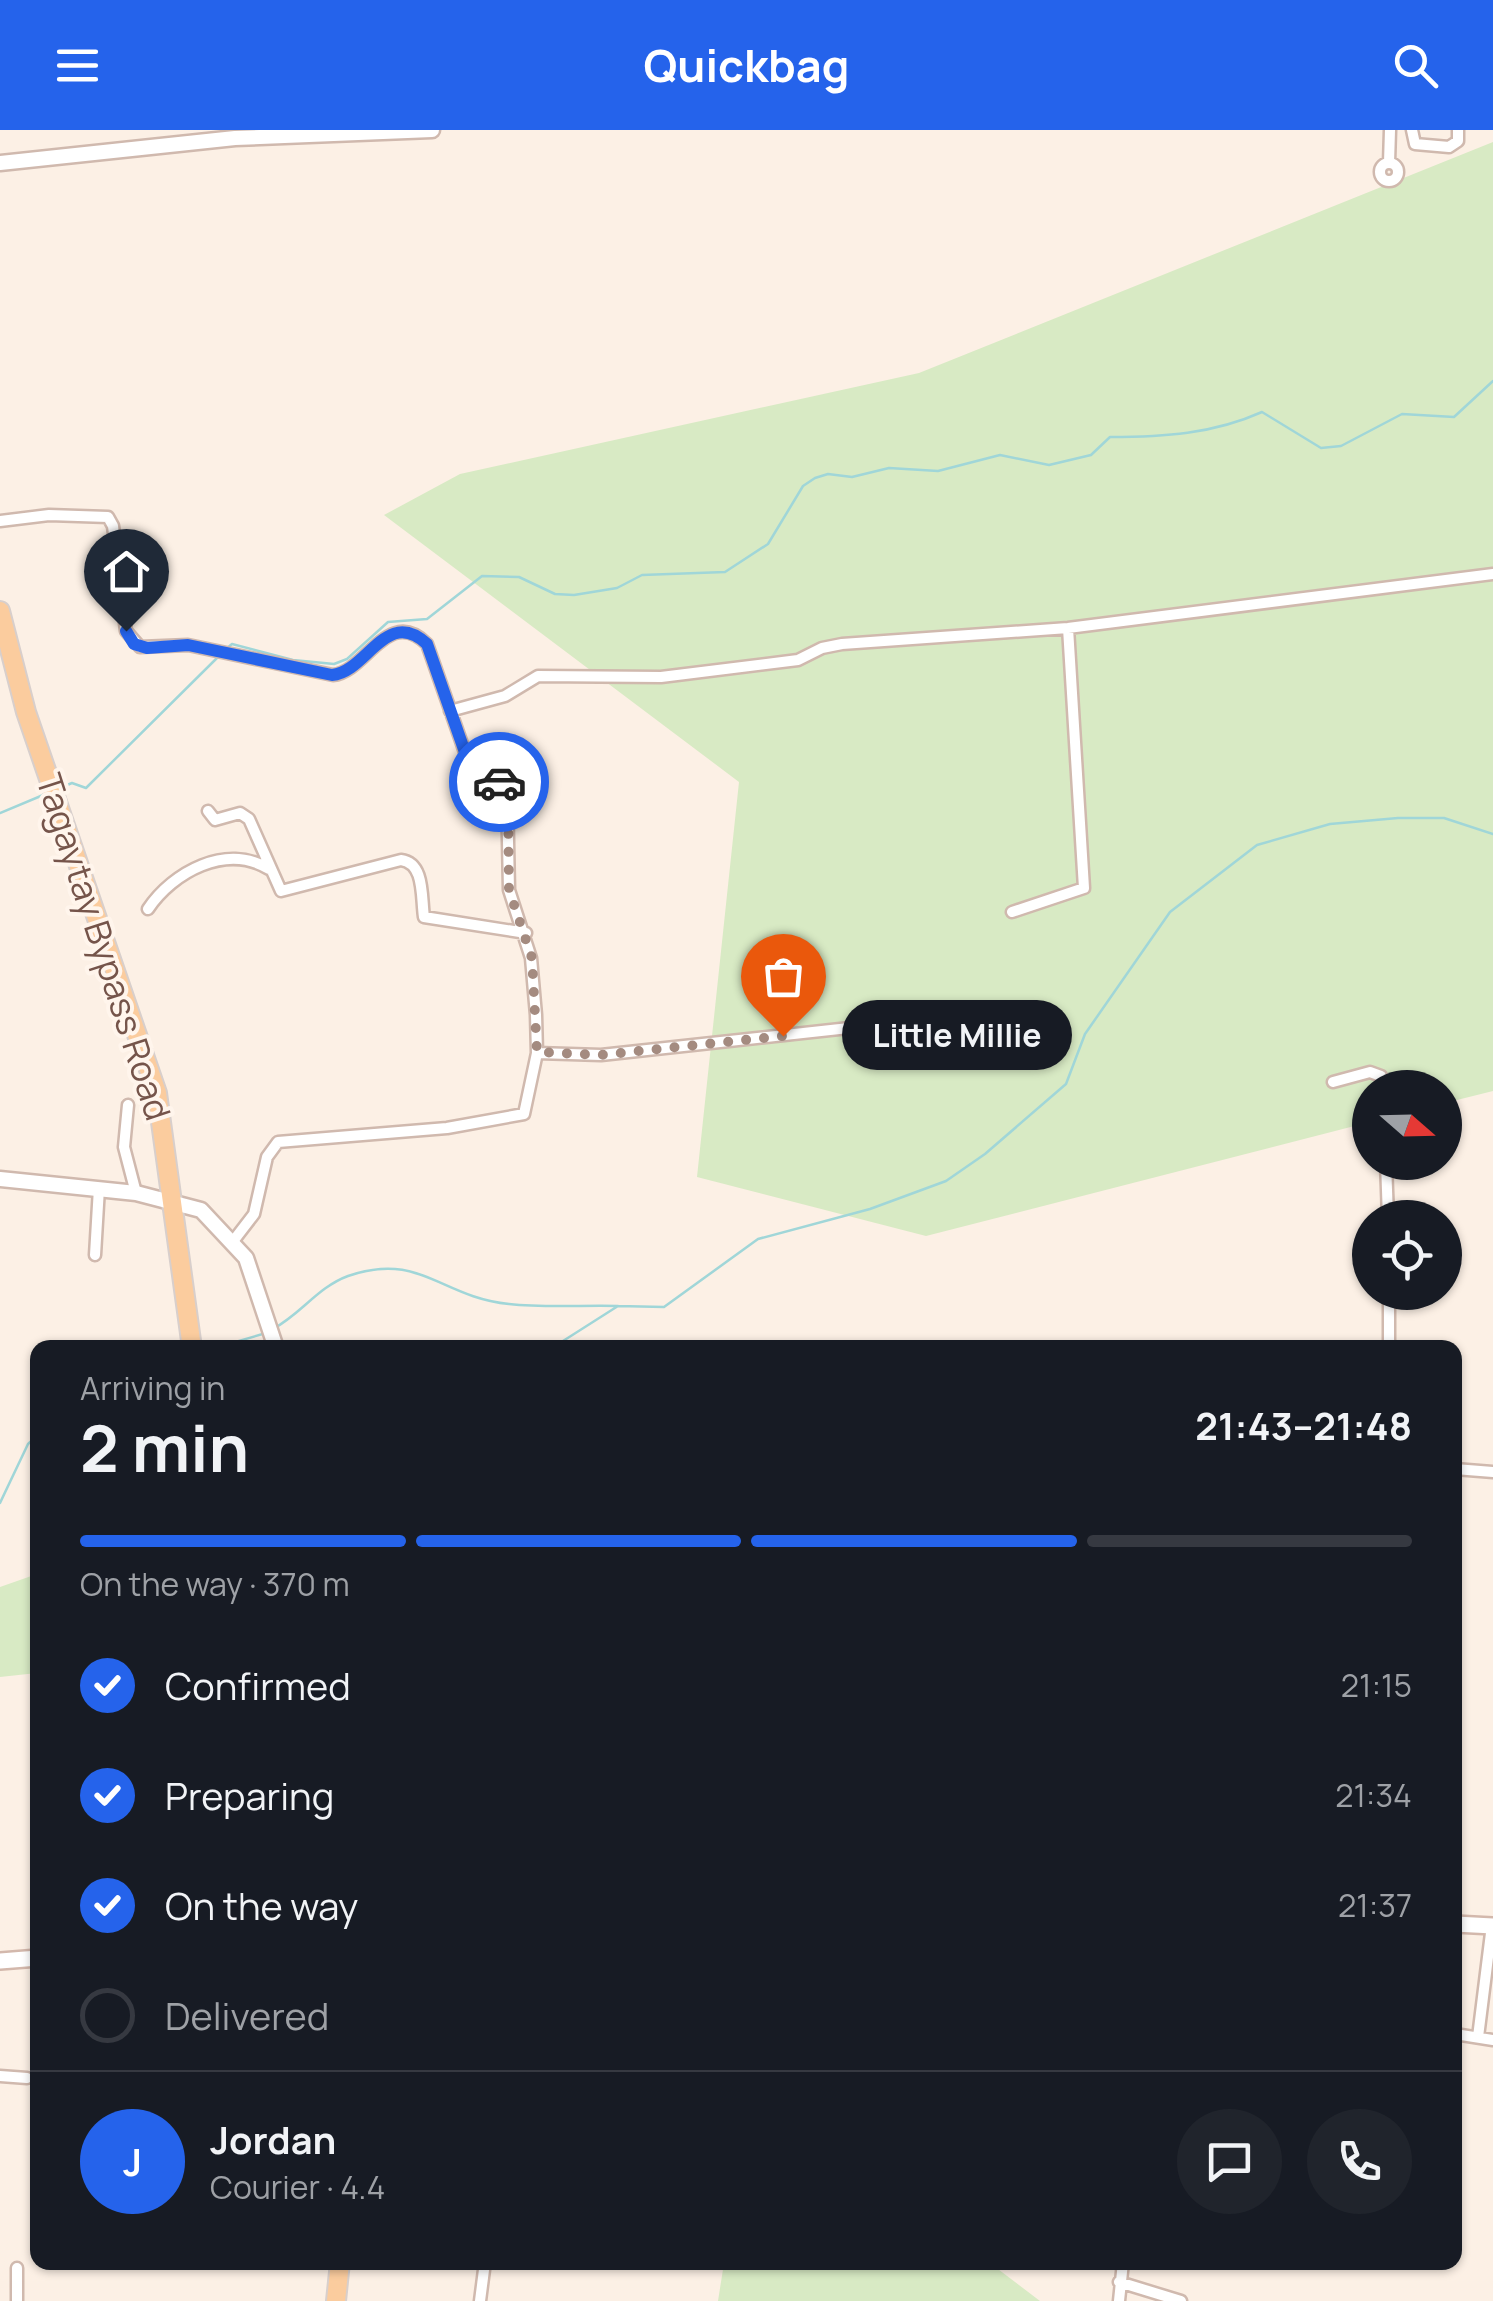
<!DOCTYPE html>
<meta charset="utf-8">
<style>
body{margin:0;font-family:Manrope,sans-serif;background:#20242c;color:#f1f3f6;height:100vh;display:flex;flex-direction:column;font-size:38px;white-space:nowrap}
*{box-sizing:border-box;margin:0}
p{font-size:32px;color:#9ea1a6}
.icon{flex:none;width:55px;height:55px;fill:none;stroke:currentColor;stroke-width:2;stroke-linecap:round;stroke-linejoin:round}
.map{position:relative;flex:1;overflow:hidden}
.sheet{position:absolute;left:30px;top:1210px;width:1432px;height:930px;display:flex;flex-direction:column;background:#171b24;border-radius:20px;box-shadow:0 2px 8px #0004}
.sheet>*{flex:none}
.needle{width:65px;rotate:110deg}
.controls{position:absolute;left:1352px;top:940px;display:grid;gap:20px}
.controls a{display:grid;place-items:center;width:110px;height:110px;border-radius:50%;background:#171b24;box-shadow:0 2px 8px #0004;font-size:50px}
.pin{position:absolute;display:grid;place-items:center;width:85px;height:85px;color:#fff;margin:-102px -42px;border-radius:50% 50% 50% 0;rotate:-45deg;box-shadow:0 0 10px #0007}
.pin .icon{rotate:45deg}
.courier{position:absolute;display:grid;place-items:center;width:100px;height:100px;margin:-50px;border:8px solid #2563eb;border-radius:50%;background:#fff;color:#222;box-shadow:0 2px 12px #0007}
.bubble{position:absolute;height:70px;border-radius:35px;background:#171b24;box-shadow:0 2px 8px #0004;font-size:32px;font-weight:700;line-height:70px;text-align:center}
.headline em{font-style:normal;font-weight:700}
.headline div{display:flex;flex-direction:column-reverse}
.headline{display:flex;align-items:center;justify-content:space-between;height:170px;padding:0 50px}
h1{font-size:65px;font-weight:700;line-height:75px}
.bar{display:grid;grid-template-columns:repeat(4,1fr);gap:15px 10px;align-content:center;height:120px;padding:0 50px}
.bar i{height:12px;border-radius:8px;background:#363941}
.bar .current{background:#2563eb}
.bar p{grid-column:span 4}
.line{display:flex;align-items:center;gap:25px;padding:0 50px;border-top:2px solid #363941}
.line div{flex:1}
.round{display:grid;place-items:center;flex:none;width:105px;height:105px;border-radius:52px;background:#20242c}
ol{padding:0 50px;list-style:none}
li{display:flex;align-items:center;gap:30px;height:110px}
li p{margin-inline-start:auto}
li .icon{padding:10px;border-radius:50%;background:#2563eb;color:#fff;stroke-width:4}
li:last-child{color:#9ea1a6}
li i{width:55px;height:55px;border:5px solid #363941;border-radius:50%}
header{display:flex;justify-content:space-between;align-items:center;height:130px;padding:0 50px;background:#2563eb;color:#fff;font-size:45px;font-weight:700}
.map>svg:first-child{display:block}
</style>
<header><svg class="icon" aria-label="menu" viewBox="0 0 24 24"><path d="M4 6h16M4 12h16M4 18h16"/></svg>Quickbag<svg class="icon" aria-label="search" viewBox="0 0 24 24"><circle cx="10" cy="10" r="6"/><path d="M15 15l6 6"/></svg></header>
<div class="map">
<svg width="1493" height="2171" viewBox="0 0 1493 2171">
<rect width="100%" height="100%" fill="#fcf0e5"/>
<path fill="#d8eac4" d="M1493 12V961L1445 973V958H1370V992L926 1106 697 1047 739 652 384 385 460 344 919 243Z
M37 1444V1543L0 1547V1457Z
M724 2133H990L1040 2171H718Z"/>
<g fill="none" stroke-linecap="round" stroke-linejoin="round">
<path stroke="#a0d6d8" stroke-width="2.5" d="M226 519 232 514 293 530 334 534 347 529 388 492 427 489 482 446 519 447 555 464 574 465 617 458 642 445 725 442 768 414 803 356 815 348 828 344 852 347 889 338 938 341 1000 325 1049 335 1091 325 1110 307C1163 307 1213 304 1262 282L1321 318 1341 316 1402 284 1454 287 1493 251
M60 658 72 653 86 658 220 525
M0 683 48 663
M273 1199C301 1184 318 1157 348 1146 420 1121 440 1167 509 1174 545 1178 582 1175 618 1176
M215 1218 266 1203
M552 1218 618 1176 664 1177 758 1109 870 1079 946 1051 985 1024 1066 954 1085 904 1170 782 1257 715 1330 694 1398 688H1444L1493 704
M0 1373 28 1314 38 1305"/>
<defs>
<path id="minor" d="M1412 0 1415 14 1449 17 1458 11V0
M1389 33 1390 0
M1380 42a9 9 0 1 1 18 0a9 9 0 1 1-18 0Z
M0 391 49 385 108 387 113 396 126 501 140 517 188 515 333 545C366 542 388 475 427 514L467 628 507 663 509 760 531 828 536 885 537 923 524 984 447 998 278 1012 267 1027 254 1084 234 1110
M450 581 505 566 538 546 661 547 798 530 822 518 842 514 1068 498 1493 444
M208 681 215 690 240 683 249 689 281 761 401 730C425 733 421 767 424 787L526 803
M148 779C173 742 226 713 269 739
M1012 782 1084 758 1068 498
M537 923 601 925 931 889
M1333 952 1370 942 1381 946 1384 958
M128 975 124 1017 136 1063
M1386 1032 1388 1088
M95 1125 99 1058
M1389 1162V1218
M1455 1339 1493 1342
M1455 1904 1493 1910
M1478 1907 1492 1795
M0 1946 27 1948
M17 2138V2171
M1119 2152 1181 2171
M480 2171 485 2132
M1119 2171 1123 2132"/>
<path id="tertiary" d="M0 33 235 8 432 0
M0 1049 136 1063 201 1080 246 1128 276 1218"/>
<path id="secondary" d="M1455 1794 1493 1796
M0 1831 38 1828"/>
<path id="primary" d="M0 481 26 582 157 963 192 1218
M336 2171 340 2132"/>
</defs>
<use href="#minor" stroke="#d0b9ae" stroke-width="15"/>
<use href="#tertiary" stroke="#d0b9ae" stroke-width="19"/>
<use href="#secondary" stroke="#d3b8ac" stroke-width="20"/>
<use href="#primary" stroke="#d8cfcc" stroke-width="22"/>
<use href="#minor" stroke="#fff" stroke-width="10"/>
<use href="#tertiary" stroke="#fff" stroke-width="14"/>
<use href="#secondary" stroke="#fff" stroke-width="15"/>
<use href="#primary" stroke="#fbcc9e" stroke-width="18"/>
</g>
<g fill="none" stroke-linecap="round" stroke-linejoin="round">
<path stroke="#a48b80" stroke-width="10" stroke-dasharray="0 18" d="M499 652 508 670 509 760 532 828 537 922 601 925 783 906"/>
<path stroke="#2563eb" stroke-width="12" d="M126 501 134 514 147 518 188 515 332 545C367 542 386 476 427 514L467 628 499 652"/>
</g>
<g text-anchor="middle" stroke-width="8" stroke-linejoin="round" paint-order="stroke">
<g font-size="35" fill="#75544a" stroke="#fff5ec">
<text transform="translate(103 817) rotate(72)" y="12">Tagaytay Bypass Road</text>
</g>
</g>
</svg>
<div class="controls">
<a><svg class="needle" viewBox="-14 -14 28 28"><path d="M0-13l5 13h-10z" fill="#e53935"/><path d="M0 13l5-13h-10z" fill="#9ea1a6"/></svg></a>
<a><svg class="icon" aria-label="locate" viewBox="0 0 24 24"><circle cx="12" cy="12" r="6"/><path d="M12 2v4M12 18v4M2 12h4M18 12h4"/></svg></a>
</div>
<div class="pin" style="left:783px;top:906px;background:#ea580c"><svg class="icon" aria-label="bag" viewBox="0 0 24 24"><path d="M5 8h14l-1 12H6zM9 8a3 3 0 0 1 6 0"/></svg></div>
<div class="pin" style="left:126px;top:501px;background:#1f2937"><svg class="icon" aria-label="home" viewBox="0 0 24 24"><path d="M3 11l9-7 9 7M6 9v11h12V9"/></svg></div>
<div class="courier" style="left:499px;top:652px"><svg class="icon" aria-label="car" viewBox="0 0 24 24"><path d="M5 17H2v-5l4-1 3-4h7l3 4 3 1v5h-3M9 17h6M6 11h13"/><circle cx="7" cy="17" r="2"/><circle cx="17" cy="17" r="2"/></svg></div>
<div class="bubble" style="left:842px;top:870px;width:230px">Little Millie</div>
<section class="sheet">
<div class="headline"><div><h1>2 min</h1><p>Arriving in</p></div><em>21:43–21:48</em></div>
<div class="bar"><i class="current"></i><i class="current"></i><i class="current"></i><i></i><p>On the way · 370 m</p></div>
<ol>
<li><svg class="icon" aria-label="check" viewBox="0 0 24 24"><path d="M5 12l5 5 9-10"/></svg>Confirmed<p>21:15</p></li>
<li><svg class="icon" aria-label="check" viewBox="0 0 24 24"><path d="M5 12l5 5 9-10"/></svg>Preparing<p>21:34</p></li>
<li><svg class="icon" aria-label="check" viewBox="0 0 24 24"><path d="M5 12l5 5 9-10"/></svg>On the way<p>21:37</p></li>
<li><i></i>Delivered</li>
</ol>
<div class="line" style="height:180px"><b class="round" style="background:#2563eb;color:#fff">J</b><div><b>Jordan</b><p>Courier · 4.4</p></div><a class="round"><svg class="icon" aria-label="chat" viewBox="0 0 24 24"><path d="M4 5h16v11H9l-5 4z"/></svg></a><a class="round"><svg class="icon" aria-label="phone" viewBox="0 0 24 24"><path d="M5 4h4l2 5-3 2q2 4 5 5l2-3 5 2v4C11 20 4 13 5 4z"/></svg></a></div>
</section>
</div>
